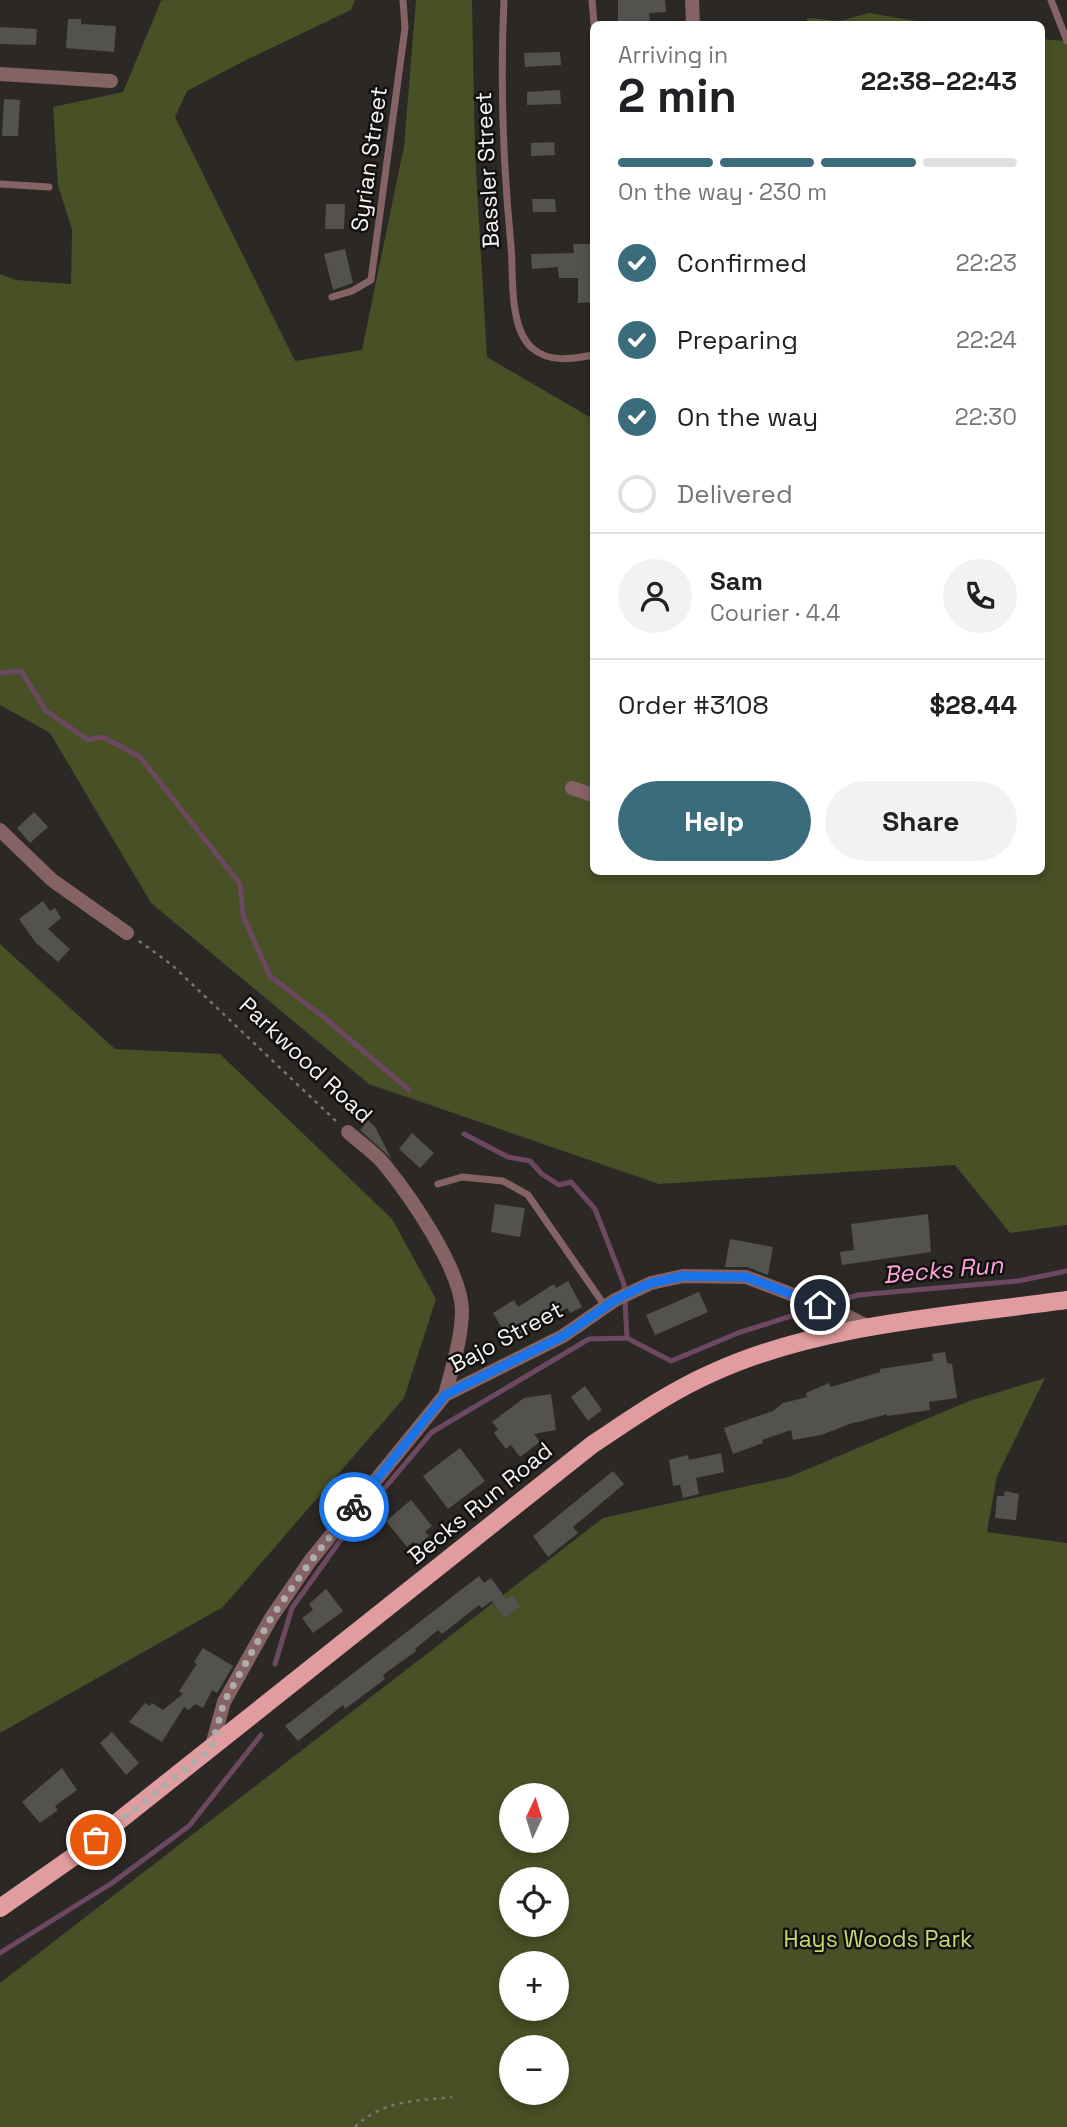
<!DOCTYPE html>
<meta charset="utf-8">
<style>
body{margin:0;font-family:"Space Grotesk",sans-serif;background:#f2f2f2;color:#202124;height:100vh;display:flex;flex-direction:column;font-size:26px;white-space:nowrap}
*{box-sizing:border-box;margin:0}
p{font-size:23px;color:#757577}
.icon{flex:none;width:38px;height:38px;fill:none;stroke:currentColor;stroke-width:2;stroke-linecap:round;stroke-linejoin:round}
.map{position:relative;flex:1;overflow:hidden}
.sheet{position:absolute;left:590px;top:21px;width:455px;height:854px;display:flex;flex-direction:column;background:#fff;border-radius:10px;box-shadow:0 4px 10px #0003}
.sheet>*{flex:none}
.needle{width:46px;rotate:4deg}
.tools{position:absolute;left:499px;top:1783px;display:grid;gap:14px}
.tools a{display:grid;place-items:center;width:70px;height:70px;border-radius:50%;background:#fff;box-shadow:0 4px 10px #0003;font-size:35px}
.pin{position:absolute;display:grid;place-items:center;width:60px;height:60px;color:#fff;margin:-30px;border:4px solid #fff;border-radius:50%;box-shadow:0 2px 7px #0007}
.courier{position:absolute;display:grid;place-items:center;width:70px;height:70px;margin:-35px;border:5px solid #1a73e8;border-radius:50%;background:#fff;color:#222;box-shadow:0 2px 9px #0007}
.overview em{font-style:normal;font-weight:600}
.overview div{display:flex;flex-direction:column-reverse}
.overview{display:flex;align-items:center;justify-content:space-between;height:119px;padding:0 28px}
h1{font-size:46px;font-weight:600;line-height:52px}
.bar{display:grid;grid-template-columns:repeat(4,1fr);gap:10px 7px;align-content:center;height:84px;padding:0 28px}
.bar i{height:9px;border-radius:5px;background:#e0e0e0}
.bar .selected{background:#3b6c7b}
.bar p{grid-column:span 4}
.line{display:flex;align-items:center;gap:18px;padding:0 28px;border-top:2px solid #e0e0e0}
.line div{flex:1}
.round{display:grid;place-items:center;flex:none;width:74px;height:74px;border-radius:37px;background:#f2f2f2}
ol{padding:0 28px;list-style:none}
li{display:flex;align-items:center;gap:21px;height:77px}
li p{margin-inline-start:auto}
li .icon{padding:7px;border-radius:50%;background:#3b6c7b;color:#fff;stroke-width:4}
li:last-child{color:#757577}
li i{width:38px;height:38px;border:4px solid #e0e0e0;border-radius:50%}
.action{display:flex;gap:14px;margin-top:auto;padding:14px 28px}
.action a{flex:1;height:80px;border-radius:42px;background:#3b6c7b;color:#fff;font-size:28px;font-weight:600;line-height:80px;text-align:center}
.action a+a{background:#f2f2f2;color:#202124}
.map>svg:first-child{display:block}
</style>
<div class="map">
<svg width="1067" height="2127" viewBox="0 0 1067 2127">
<rect width="100%" height="100%" fill="#2c2826"/>
<path fill="#485025" fill-rule="evenodd" d="M163 0H355L351 10 244 61 187 91 175 117 295 361 362 350 404 146 416 0H472L475 153 487 357 593 419V872H1041V39L1067 41V1225L1010 1233 955 1165 659 1184 369 1084 151 903 50 733 0 705V274L16 280 71 284 72 230 58 185 53 107 123 92 161 1Z
M869 13 934 24H808L807 18 839 21Z
M0 944 115 1049 220 1054 392 1219 436 1299 404 1398 223 1607 0 1733Z
M1045 1378 997 1476 987 1532 1067 1543V2127H0V1983L603 1518 789 1477 969 1401ZM511 1796H556V1841H511ZM511 1880H556V1925H511ZM511 1964H556V2009H511ZM511 2048H556V2093H511Z"/>
<g fill="none" stroke-linecap="round" stroke-linejoin="round">
<path stroke="#6c4961" stroke-width="5" d="M0 673 21 671 46 711 88 740 103 737 140 757 240 884 243 916 270 976 326 1019 409 1090
M464 1134 508 1157 530 1161 542 1174 559 1185 571 1182 595 1209 624 1284 627 1338
M828 1304 858 1295 1018 1281 1067 1271
M275 1664 292 1608 340 1541 432 1432 589 1339 627 1338 671 1361 738 1333 819 1307
M0 1953 112 1883 189 1826 261 1735"/>
</g>
<path fill="#54524f" d="M618 0H665L666 12 649 13 650 24H618Z
M68 19H81V24L116 26 114 52 66 48Z
M0 27 37 29 36 45 0 44Z
M560 52 561 65 525 67 524 53Z
M560 90 561 104 527 105V92Z
M4 99 20 100 18 136H2Z
M554 142 555 155 531 156V143Z
M532 199H555L556 212H533Z
M326 204H345L344 229H325Z
M573 244H593V302L578 303V278H559L558 267 532 269 531 254 574 253Z
M345 249 353 283 333 290 324 254Z
M34 812 48 827 30 843 17 828Z
M43 901 50 911 55 908 61 918 48 929 70 949 58 962 36 943 19 919Z
M368 1120 375 1127 391 1158 360 1130Z
M412 1133 434 1153 420 1168 399 1149Z
M495 1204 525 1208 520 1237 491 1232Z
M928 1214 931 1252 842 1265 840 1252 854 1250 851 1224Z
M730 1239 773 1247 768 1275 747 1267H725Z
M568 1281 582 1307 570 1313 567 1308 510 1341 493 1313 514 1300 518 1307 554 1284 556 1288Z
M699 1292 708 1312 655 1335 646 1315Z
M945 1352 947 1363 952 1364 957 1398 929 1402 930 1410 887 1416V1414L855 1423V1422L821 1435 793 1440 791 1430 762 1440 763 1443 733 1454 724 1428 773 1411 783 1403 807 1397 806 1393 829 1383 831 1387 880 1372V1369L933 1361 932 1354Z
M585 1386 602 1410 588 1421 571 1397Z
M551 1394 556 1430 534 1434 540 1442 520 1457 511 1445 506 1449 494 1433 498 1429 492 1422 524 1398Z
M460 1448 485 1481 448 1509 423 1476Z
M721 1453 724 1472 696 1478 699 1494 683 1498 680 1485 673 1486 669 1460 688 1455 689 1460Z
M613 1471 624 1484 573 1527 578 1533 548 1557 533 1536Z
M1005 1491 1019 1494 1016 1520 995 1518 997 1496H1004Z
M411 1500 432 1526 425 1532 429 1536 417 1546 413 1542 407 1547 386 1521Z
M479 1576 484 1583 491 1578 507 1600 512 1595 520 1606 505 1618 492 1601 482 1608 479 1605 442 1634 438 1630 415 1649 416 1651 383 1675 385 1679 345 1709 343 1705 298 1741 285 1726Z
M326 1589 343 1611 313 1633 302 1618 313 1610 309 1604Z
M203 1648 233 1666 217 1693 212 1690 203 1708 195 1704 189 1710 184 1707 162 1742 129 1722 145 1703 150 1706 152 1703 163 1710 183 1694 179 1691 197 1664 194 1662Z
M112 1732 139 1763 126 1775 100 1743Z
M62 1768 77 1790 55 1806 58 1810 40 1823 22 1802Z"/>
<g fill="none" stroke-linecap="round" stroke-linejoin="round">
<path stroke="#787573" stroke-width="2.5" stroke-dasharray="3.5 5" stroke-linecap="butt" d="M139 941 172 965 338 1123
M355 2127C383 2100 415 2101 452 2097"/>
<path stroke="#856364" stroke-width="7" d="M504 0C500 82 503 164 511 246 513 268 511 293 516 315 518 326 523 340 532 348 549 363 573 359 593 355
M592 0 594 24
M1051 0 1067 41
M0 184 49 187
M332 297 352 291 371 280 405 28 403 0
M438 1184 462 1177 503 1181 528 1195 605 1306"/>
<path stroke="#856364" stroke-width="14" d="M692 0 693 24
M0 74 111 81
M572 788 593 795
M0 830 52 880 127 933
M348 1132C359 1142 374 1152 384 1164 410 1196 461 1269 462 1310 462 1338 452 1368 445 1395
M211 1749 224 1702 271 1618 310 1561 445 1395 563 1336 615 1300 651 1283 683 1276 746 1277 841 1313 871 1328"/>
<path stroke="#e19c9f" stroke-width="18" d="M0 1908 76 1855 593 1444C631 1419 669 1392 712 1373 818 1324 952 1316 1067 1300"/>
</g>
<g fill="none" stroke-linecap="round" stroke-linejoin="round">
<path stroke="#afadab" stroke-width="7" stroke-dasharray="0 12.6" d="M96 1840 211 1749 224 1702 271 1618 310 1562 354 1507"/>
<path stroke="#1a73e8" stroke-width="9" d="M354 1507 445 1395 563 1336 615 1300 635 1290 651 1283 683 1276 746 1277 820 1305"/>
</g>
<g text-anchor="middle" stroke-width="5" stroke-linejoin="round" paint-order="stroke">
<g font-size="23" fill="#f6f4f3" stroke="#131110">
<text transform="translate(369 159) rotate(-82)" y="8">Syrian Street</text>
<text transform="translate(487 170) rotate(-93)" y="8">Bassler Street</text>
<text transform="translate(306 1060) rotate(43)" y="8">Parkwood Road</text>
<text transform="translate(506 1337) rotate(-28)" y="8">Bajo Street</text>
<text transform="translate(480 1503) rotate(-39)" y="8">Becks Run Road</text>
</g>
<g font-size="23" fill="#c6d975" stroke="#131110">
<text x="878" y="1947">Hays Woods Park</text>
</g>
<g font-size="24" font-style="italic" fill="#ffa4db" stroke="#131110">
<text transform="translate(943 1270) rotate(-5)" y="8">Becks Run</text>
</g>
</g>
</svg>
<div class="tools">
<a><svg class="needle" viewBox="-14 -14 28 28"><path d="M0-13l5 13h-10z" fill="#e53935"/><path d="M0 13l5-13h-10z" fill="#757577"/></svg></a>
<a><svg class="icon" aria-label="locate" viewBox="0 0 24 24"><circle cx="12" cy="12" r="6"/><path d="M12 2v4M12 18v4M2 12h4M18 12h4"/></svg></a>
<a>+</a>
<a>−</a>
</div>
<div class="pin" style="left:96px;top:1840px;background:#ea580c"><svg class="icon" aria-label="bag" viewBox="0 0 24 24"><path d="M5 8h14l-1 12H6zM9 8a3 3 0 0 1 6 0"/></svg></div>
<div class="pin" style="left:820px;top:1305px;background:#1f2937"><svg class="icon" aria-label="home" viewBox="0 0 24 24"><path d="M3 11l9-7 9 7M6 9v11h12V9"/></svg></div>
<div class="courier" style="left:354px;top:1507px"><svg class="icon" aria-label="bike" viewBox="0 0 24 24"><circle cx="6" cy="16" r="4"/><circle cx="18" cy="16" r="4"/><path d="M6 16l4-8h5l3 8M10 8l3 8H6M13 5h3"/></svg></div>
<section class="sheet">
<div class="overview"><div><h1>2 min</h1><p>Arriving in</p></div><em>22:38–22:43</em></div>
<div class="bar"><i class="selected"></i><i class="selected"></i><i class="selected"></i><i></i><p>On the way · 230 m</p></div>
<ol>
<li><svg class="icon" aria-label="check" viewBox="0 0 24 24"><path d="M5 12l5 5 9-10"/></svg>Confirmed<p>22:23</p></li>
<li><svg class="icon" aria-label="check" viewBox="0 0 24 24"><path d="M5 12l5 5 9-10"/></svg>Preparing<p>22:24</p></li>
<li><svg class="icon" aria-label="check" viewBox="0 0 24 24"><path d="M5 12l5 5 9-10"/></svg>On the way<p>22:30</p></li>
<li><i></i>Delivered</li>
</ol>
<div class="line" style="height:126px"><a class="round"><svg class="icon" aria-label="person" viewBox="0 0 24 24"><circle cx="12" cy="8" r="4"/><path d="M4 21q1-7 8-7t8 7"/></svg></a><div><b>Sam</b><p>Courier · 4.4</p></div><a class="round"><svg class="icon" aria-label="phone" viewBox="0 0 24 24"><path d="M5 4h4l2 5-3 2q2 4 5 5l2-3 5 2v4C11 20 4 13 5 4z"/></svg></a></div>
<div class="line" style="height:91px"><div>Order #3108</div><b>$28.44</b></div>
<div class="action"><a>Help</a><a>Share</a></div>
</section>
</div>
